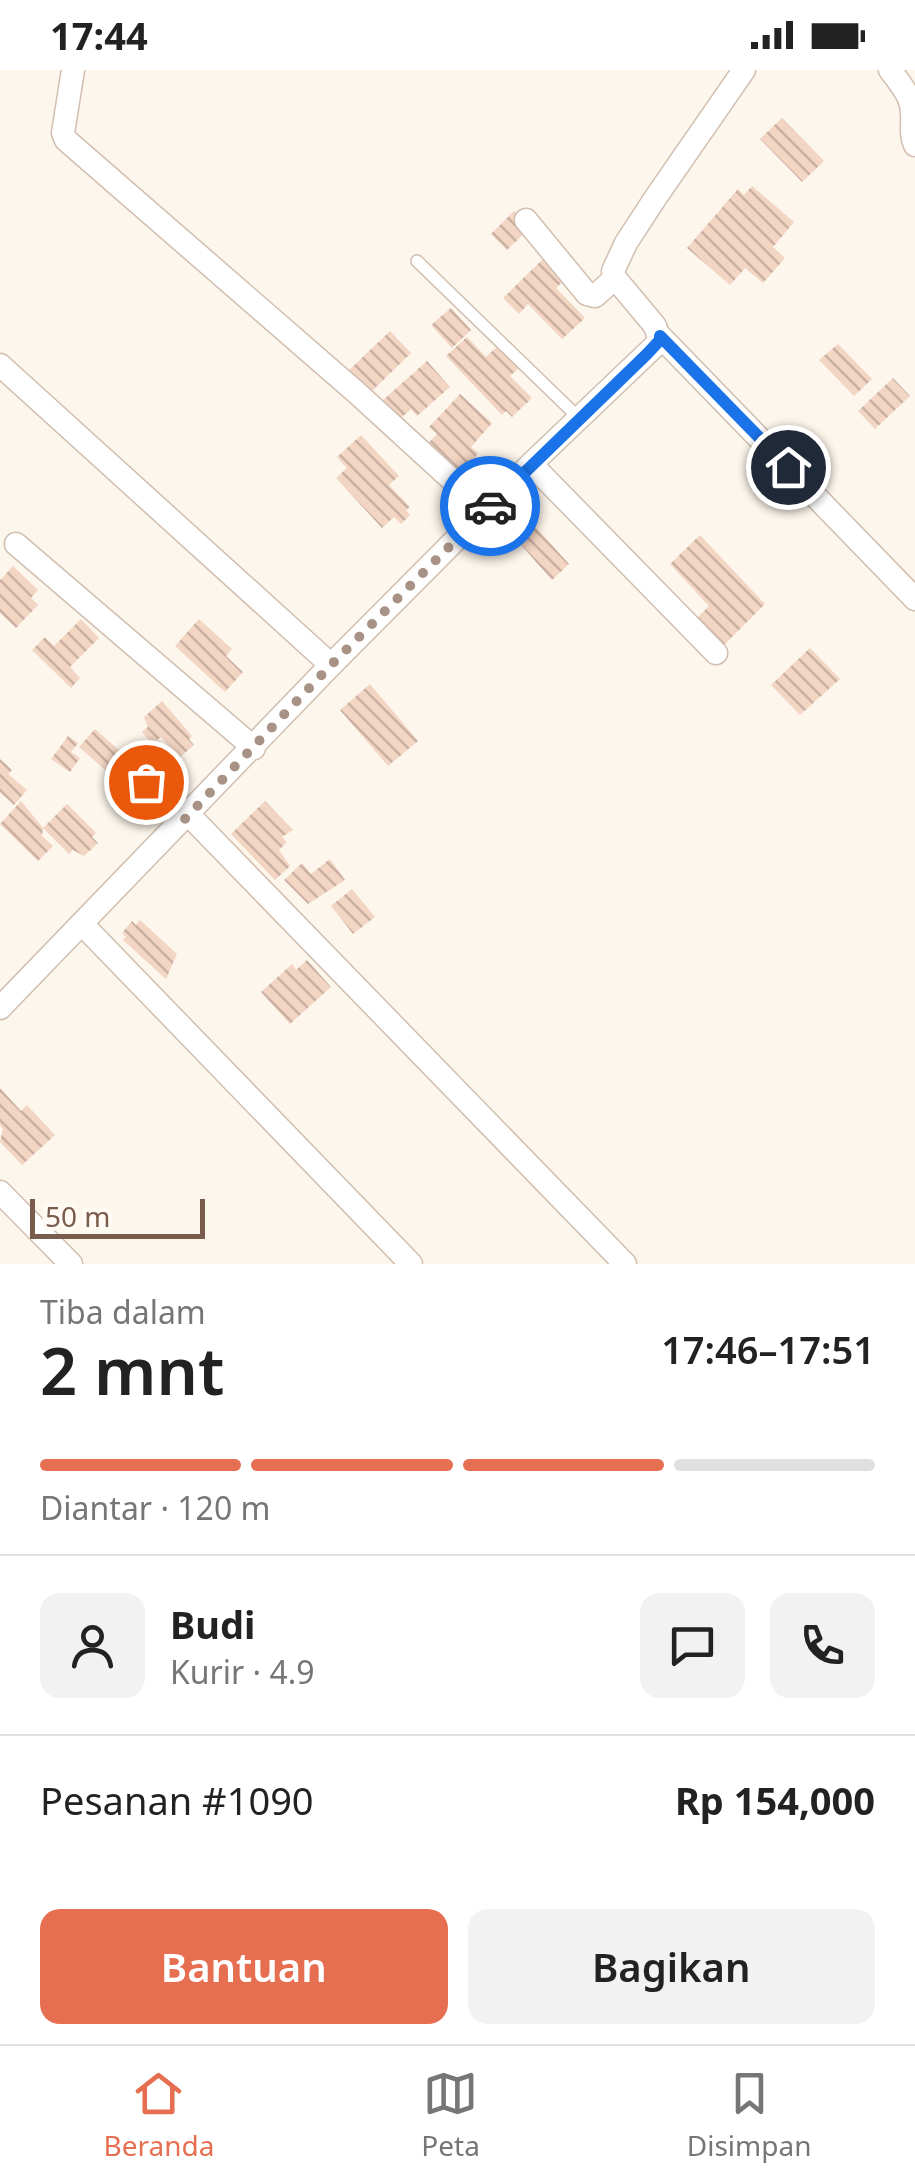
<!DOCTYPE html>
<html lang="id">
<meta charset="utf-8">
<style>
body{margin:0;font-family:"Noto Sans",sans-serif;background:#f2f2f2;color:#222;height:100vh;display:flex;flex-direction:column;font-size:38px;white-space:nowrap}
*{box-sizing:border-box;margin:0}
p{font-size:32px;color:#767676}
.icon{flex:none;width:55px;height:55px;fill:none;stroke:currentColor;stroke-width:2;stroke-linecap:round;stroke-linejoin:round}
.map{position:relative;height:1194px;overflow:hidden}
.drawer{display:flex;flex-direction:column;background:#fff;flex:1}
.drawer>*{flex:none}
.scale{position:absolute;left:30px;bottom:25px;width:175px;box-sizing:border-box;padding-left:10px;border:5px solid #7a5c4d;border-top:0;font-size:28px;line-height:35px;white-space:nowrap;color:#7a5c4d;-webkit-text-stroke:8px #fffaf3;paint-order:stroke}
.pin{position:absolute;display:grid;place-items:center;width:85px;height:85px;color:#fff;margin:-42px;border:5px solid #fff;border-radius:50%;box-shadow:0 2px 10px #0007}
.courier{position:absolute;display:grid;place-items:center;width:100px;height:100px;margin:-50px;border:8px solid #1a73e8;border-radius:50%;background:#fff;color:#222;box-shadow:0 2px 12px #0007}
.headline em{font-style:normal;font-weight:600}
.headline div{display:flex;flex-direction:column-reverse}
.headline{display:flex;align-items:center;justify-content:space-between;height:170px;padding:0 40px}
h1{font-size:65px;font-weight:600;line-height:75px}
.bar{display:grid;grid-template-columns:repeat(4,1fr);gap:15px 10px;align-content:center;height:120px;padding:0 40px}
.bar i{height:12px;border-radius:8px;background:#e0e0e0}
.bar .active{background:#e76f51}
.bar p{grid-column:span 4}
.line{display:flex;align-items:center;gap:25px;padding:0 40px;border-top:2px solid #e0e0e0}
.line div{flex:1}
.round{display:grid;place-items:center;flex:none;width:105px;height:105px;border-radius:20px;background:#f2f2f2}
.action{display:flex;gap:20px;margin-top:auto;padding:20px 40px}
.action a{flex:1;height:115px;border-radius:20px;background:#e76f51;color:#fff;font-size:40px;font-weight:600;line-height:115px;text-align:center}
.action a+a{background:#f2f2f2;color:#222}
.status{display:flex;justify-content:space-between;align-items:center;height:70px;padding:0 50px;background:#fff;direction:ltr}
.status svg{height:28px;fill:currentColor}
.tab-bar{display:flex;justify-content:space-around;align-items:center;height:140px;border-top:2px solid #e0e0e0;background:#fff;font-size:28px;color:#767676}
.tab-bar a{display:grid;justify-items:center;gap:5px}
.tab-bar .active{color:#e76f51}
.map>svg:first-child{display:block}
</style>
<div class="status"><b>17:44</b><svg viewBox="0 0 49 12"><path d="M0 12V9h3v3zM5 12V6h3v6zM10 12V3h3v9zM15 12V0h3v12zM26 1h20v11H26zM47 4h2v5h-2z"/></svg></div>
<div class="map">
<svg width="915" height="1194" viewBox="0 0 915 1194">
<defs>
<pattern id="building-back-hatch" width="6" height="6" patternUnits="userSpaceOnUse" patternTransform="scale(2.5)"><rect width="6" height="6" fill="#f3d5c3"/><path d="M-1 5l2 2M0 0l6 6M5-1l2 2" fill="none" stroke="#cab0a1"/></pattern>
</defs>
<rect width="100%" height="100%" fill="#fdf6ec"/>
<path fill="url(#building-back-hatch)" d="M782 48 824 91 802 112 760 69Z
M752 116 794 152 773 177 785 188 763 213 745 198 730 215 687 178 738 119 744 125Z
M514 141 530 158 507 180 491 164Z
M545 187 566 208 556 218 585 248 562 269 528 234 519 244 503 228Z
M451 238 471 260 452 278 431 255Z
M390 261 411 283 371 322 345 304Z
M467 267 486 287 500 274 521 296 510 306 532 328 512 347 506 341 502 345 446 286Z
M838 274 872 309 854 326 819 290Z
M427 291 450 317 417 346 411 339 400 349 383 330Z
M893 308 910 326 875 359 858 341Z
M460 324 492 353 471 377 478 383 474 389 479 394 476 399 482 404 465 423 420 382 437 364 429 357Z
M361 365 399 406 389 415 410 437 406 440 410 445 401 454 394 447 382 458 336 408 347 398 337 387Z
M531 452 569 494 552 510 514 467Z
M700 465 765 534 716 583 689 556 709 536 670 494Z
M13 496 38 520 31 528 38 535 16 558 0 543V510Z
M81 549 99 568 70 597 80 608 71 618 32 580 45 567 54 576Z
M199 549 232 579 226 586 243 602 225 622 175 576Z
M810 578 840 609 800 645 771 615Z
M370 614 418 671 388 696 340 640Z
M162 631 192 666 189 669 194 675 179 688 161 667 152 674 142 662 148 657 144 647Z
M95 659 146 704 130 722 79 677Z
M68 666 78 673 71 682 80 688 70 702 51 689Z
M0 689 12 700 8 704 27 720 14 735 0 722Z
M21 731 43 758 42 766 53 776 38 791 0 754Z
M265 731 293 760 282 767 287 772 279 780 290 796 275 810 231 764Z
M67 734 96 763 92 767 98 773 84 786 73 780 69 784 43 758Z
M330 789 345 810 308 834 284 810 302 793 311 804Z
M352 819 375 847 353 864 331 836Z
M140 850 177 884 166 909 123 870 126 867 122 863 132 851 136 855Z
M307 890 331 917 290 954 261 922 292 894 296 900Z
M0 1018 21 1041 27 1035 55 1065 22 1095 0 1072 3 1059 0 1055Z"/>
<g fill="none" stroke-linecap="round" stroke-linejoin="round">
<defs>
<path id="lane" d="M417 191 579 348
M146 712 185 749"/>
<path id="street" d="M73 0 63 63 66 70 357 323 486 441
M890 0C900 13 912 27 912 43 913 55 910 64 915 75
M526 150 587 224 595 226 615 208
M660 266 915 529
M0 295 331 595
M531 394 716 583
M16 474 254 678
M189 745 625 1194
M82 854 411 1194
M0 938 331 595 531 394 660 271 655 256 615 208 613 201 626 173 656 127 744 0
M0 1122 71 1194"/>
</defs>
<use href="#lane" stroke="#d1beb0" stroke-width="14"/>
<use href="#street" stroke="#d1beb0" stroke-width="25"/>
<use href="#lane" stroke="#fff" stroke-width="11"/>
<use href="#street" stroke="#fff" stroke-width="22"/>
</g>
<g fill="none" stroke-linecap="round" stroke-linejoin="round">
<path stroke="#a89285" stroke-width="10" stroke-dasharray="0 18" d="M146 712 185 749 331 595 490 436"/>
<path stroke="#1a73e8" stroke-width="12" d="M490 436 647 284 660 270V266L788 397"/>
</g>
</svg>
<div class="scale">50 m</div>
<div class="pin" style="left:146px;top:712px;background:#ea580c"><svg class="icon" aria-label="bag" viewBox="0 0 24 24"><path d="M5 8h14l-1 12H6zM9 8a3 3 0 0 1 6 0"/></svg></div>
<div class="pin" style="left:788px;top:397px;background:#1f2937"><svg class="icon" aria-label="home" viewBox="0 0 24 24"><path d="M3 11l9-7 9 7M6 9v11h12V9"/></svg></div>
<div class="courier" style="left:490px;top:436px"><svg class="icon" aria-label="car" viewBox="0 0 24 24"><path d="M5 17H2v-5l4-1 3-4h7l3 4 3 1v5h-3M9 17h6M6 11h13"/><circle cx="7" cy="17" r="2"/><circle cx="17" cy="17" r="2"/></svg></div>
</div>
<section class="drawer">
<div class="headline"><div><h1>2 mnt</h1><p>Tiba dalam</p></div><em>17:46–17:51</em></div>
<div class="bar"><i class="active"></i><i class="active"></i><i class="active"></i><i></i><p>Diantar · 120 m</p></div>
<div class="line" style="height:180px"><a class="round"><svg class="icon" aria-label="person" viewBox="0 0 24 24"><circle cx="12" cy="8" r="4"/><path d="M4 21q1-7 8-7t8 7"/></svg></a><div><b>Budi</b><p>Kurir · 4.9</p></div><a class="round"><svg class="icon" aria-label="chat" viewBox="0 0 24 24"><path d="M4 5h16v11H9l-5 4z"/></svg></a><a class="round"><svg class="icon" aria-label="phone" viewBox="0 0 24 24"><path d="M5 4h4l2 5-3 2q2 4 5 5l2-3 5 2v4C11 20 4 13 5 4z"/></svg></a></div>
<div class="line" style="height:130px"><div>Pesanan #1090</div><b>Rp 154,000</b></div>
<div class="action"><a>Bantuan</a><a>Bagikan</a></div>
</section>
<nav class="tab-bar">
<a class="active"><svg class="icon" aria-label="home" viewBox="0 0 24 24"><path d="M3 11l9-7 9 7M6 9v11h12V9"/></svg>Beranda</a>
<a><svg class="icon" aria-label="map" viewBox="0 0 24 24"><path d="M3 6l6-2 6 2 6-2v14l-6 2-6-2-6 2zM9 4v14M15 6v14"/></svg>Peta</a>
<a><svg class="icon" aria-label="saved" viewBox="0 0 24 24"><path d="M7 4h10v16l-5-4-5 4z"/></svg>Disimpan</a>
</nav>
